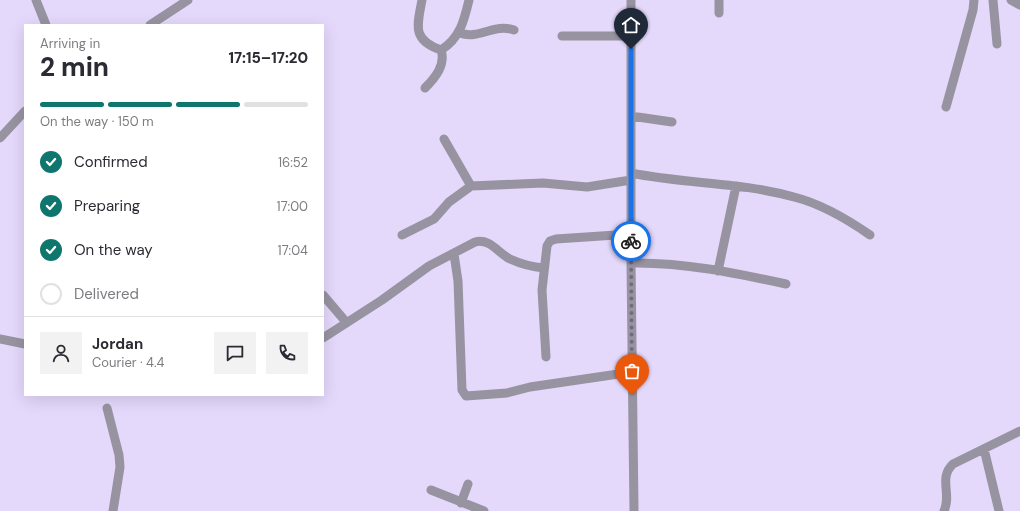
<!DOCTYPE html>
<meta charset="utf-8">
<style>
body{margin:0;font-family:"DM Sans",sans-serif;background:#f2f2f3;color:#2b2b33;height:100vh;display:flex;flex-direction:column;font-size:15px;white-space:nowrap}
*{box-sizing:border-box;margin:0}
p{font-size:13px;color:#7c7c81}
.icon{flex:none;width:22px;height:22px;fill:none;stroke:currentColor;stroke-width:2;stroke-linecap:round;stroke-linejoin:round}
.map{position:relative;flex:1;overflow:hidden}
.sheet{position:absolute;left:24px;top:24px;width:300px;height:372px;display:flex;flex-direction:column;background:#fff;border-radius:0px;box-shadow:0 4px 16px #0002}
.sheet>*{flex:none}
.pin{position:absolute;display:grid;place-items:center;width:34px;height:34px;color:#fff;margin:-41px -17px;border-radius:50% 50% 50% 0;rotate:-45deg;box-shadow:0 0 4px #0007}
.pin .icon{rotate:45deg}
.courier{position:absolute;display:grid;place-items:center;width:40px;height:40px;margin:-20px;border:3px solid #1a73e8;border-radius:50%;background:#fff;color:#222;box-shadow:0 1px 5px #0007}
.head em{font-style:normal;font-weight:800}
.head div{display:flex;flex-direction:column-reverse}
.head{display:flex;align-items:center;justify-content:space-between;height:68px;padding:0 16px}
h1{font-size:26px;font-weight:800;line-height:30px}
.bar{display:grid;grid-template-columns:repeat(4,1fr);gap:6px 4px;align-content:center;height:48px;padding:0 16px}
.bar i{height:5px;border-radius:3px;background:#e1e1e2}
.bar .active{background:#0f766e}
.bar p{grid-column:span 4}
.line{display:flex;align-items:center;gap:10px;padding:0 16px;border-top:1px solid #e1e1e2}
.line div{flex:1}
.round{display:grid;place-items:center;flex:none;width:42px;height:42px;border-radius:0px;background:#f2f2f3}
ol{padding:0 16px;list-style:none}
li{display:flex;align-items:center;gap:12px;height:44px}
li p{margin-inline-start:auto}
li .icon{padding:4px;border-radius:50%;background:#0f766e;color:#fff;stroke-width:4}
li:last-child{color:#7c7c81}
li i{width:22px;height:22px;border:2px solid #e1e1e2;border-radius:50%}
.map>svg:first-child{display:block}
</style>
<div class="map">
<svg width="1020" height="511" viewBox="0 0 1020 511">
<rect width="100%" height="100%" fill="#e4d8fb"/>
<g fill="none" stroke-linecap="round" stroke-linejoin="round">
<path stroke="#9793a0" stroke-width="9" d="M36 0 46 25
M422 0C417 26 412 40 441 50
M631 0V263L634 511
M719 0V13
M993 0 997 44
M1011 0 1020 5
M150 25 188 0
M460 33C479 40 494 23 514 30
M562 36H631
M441 50C460 38 464 21 469 0
M425 88C435 78 446 65 441 50
M946 107 973 10 974 0
M631 116 672 122
M0 138 25 111
M444 139 471 186
M631 173C685 184 741 182 794 197 822 204 847 219 870 235
M402 235 434 219 449 202 471 186 543 183 587 187 631 180
M454 254 458 281 462 390 466 396 507 393 530 387 632 372
M631 263C683 262 735 273 786 284
M718 271 736 186
M323 295 346 322
M323 338 382 300 429 266 475 242C490 238 498 253 510 259 521 264 532 267 544 268
M0 339 25 344
M546 357 542 290 547 246 550 241 556 239 631 234
M107 408 119 455 120 467 113 511
M984 449 999 511
M431 490 484 511
M461 503 468 484
M944 511C952 494 938 478 953 464L1020 431"/>
</g>
<g fill="none" stroke-linecap="round" stroke-linejoin="round">
<path stroke="#726a7f" stroke-width="4" stroke-dasharray="0 7.2" d="M631 241 632 395"/>
<path stroke="#1a73e8" stroke-width="5" d="M631 241V49"/>
</g>
</svg>
<div class="pin" style="left:632px;top:395px;background:#ea580c"><svg class="icon" aria-label="bag" viewBox="0 0 24 24"><path d="M5 8h14l-1 12H6zM9 8a3 3 0 0 1 6 0"/></svg></div>
<div class="pin" style="left:631px;top:49px;background:#1f2937"><svg class="icon" aria-label="home" viewBox="0 0 24 24"><path d="M3 11l9-7 9 7M6 9v11h12V9"/></svg></div>
<div class="courier" style="left:631px;top:241px"><svg class="icon" aria-label="bike" viewBox="0 0 24 24"><circle cx="6" cy="16" r="4"/><circle cx="18" cy="16" r="4"/><path d="M6 16l4-8h5l3 8M10 8l3 8H6M13 5h3"/></svg></div>
<section class="sheet">
<div class="head"><div><h1>2 min</h1><p>Arriving in</p></div><em>17:15–17:20</em></div>
<div class="bar"><i class="active"></i><i class="active"></i><i class="active"></i><i></i><p>On the way · 150 m</p></div>
<ol>
<li><svg class="icon" aria-label="check" viewBox="0 0 24 24"><path d="M5 12l5 5 9-10"/></svg>Confirmed<p>16:52</p></li>
<li><svg class="icon" aria-label="check" viewBox="0 0 24 24"><path d="M5 12l5 5 9-10"/></svg>Preparing<p>17:00</p></li>
<li><svg class="icon" aria-label="check" viewBox="0 0 24 24"><path d="M5 12l5 5 9-10"/></svg>On the way<p>17:04</p></li>
<li><i></i>Delivered</li>
</ol>
<div class="line" style="height:72px"><a class="round"><svg class="icon" aria-label="person" viewBox="0 0 24 24"><circle cx="12" cy="8" r="4"/><path d="M4 21q1-7 8-7t8 7"/></svg></a><div><b>Jordan</b><p>Courier · 4.4</p></div><a class="round"><svg class="icon" aria-label="chat" viewBox="0 0 24 24"><path d="M4 5h16v11H9l-5 4z"/></svg></a><a class="round"><svg class="icon" aria-label="phone" viewBox="0 0 24 24"><path d="M5 4h4l2 5-3 2q2 4 5 5l2-3 5 2v4C11 20 4 13 5 4z"/></svg></a></div>
</section>
</div>
